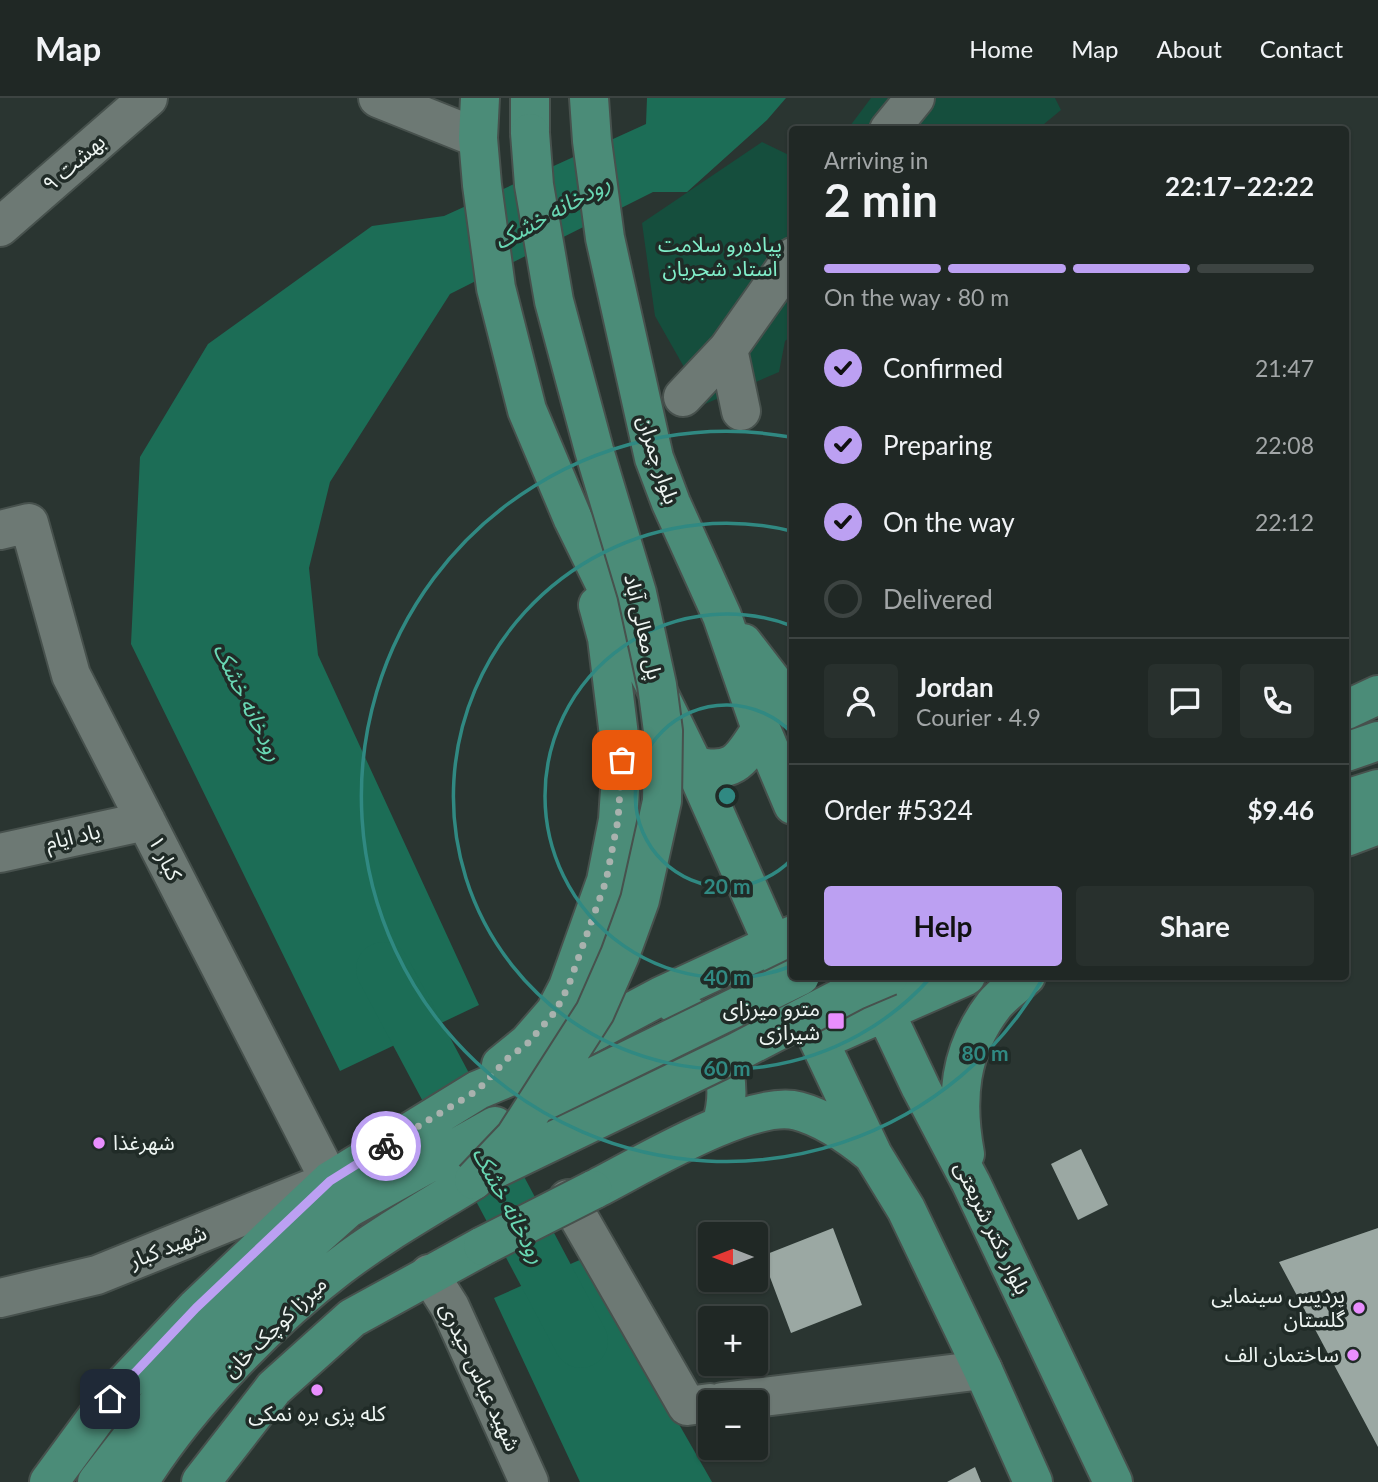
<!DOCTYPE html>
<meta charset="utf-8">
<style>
body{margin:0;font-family:Lato,"Noto Sans Arabic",sans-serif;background:#28302d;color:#f1f3f6;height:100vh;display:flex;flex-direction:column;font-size:26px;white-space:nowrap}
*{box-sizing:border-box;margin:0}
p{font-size:23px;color:#a2a6a7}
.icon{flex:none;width:38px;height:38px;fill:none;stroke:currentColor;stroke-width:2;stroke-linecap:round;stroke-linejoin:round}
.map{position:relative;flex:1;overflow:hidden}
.drawer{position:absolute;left:789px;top:28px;width:560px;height:854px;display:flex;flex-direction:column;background:#202825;border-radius:7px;box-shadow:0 2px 5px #0004,0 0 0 2px #3d4442}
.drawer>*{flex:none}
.needle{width:46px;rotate:270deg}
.controls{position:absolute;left:698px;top:1124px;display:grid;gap:14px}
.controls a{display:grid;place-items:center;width:70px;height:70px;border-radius:7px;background:#202825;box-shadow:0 2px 5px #0004,0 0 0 2px #3d4442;font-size:35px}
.pin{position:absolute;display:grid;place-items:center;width:60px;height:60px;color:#fff;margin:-30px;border-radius:14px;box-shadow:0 4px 10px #0006}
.courier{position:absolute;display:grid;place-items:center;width:70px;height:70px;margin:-35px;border:5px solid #bca0f2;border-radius:50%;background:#fff;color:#222;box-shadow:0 2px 9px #0007}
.headline em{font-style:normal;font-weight:700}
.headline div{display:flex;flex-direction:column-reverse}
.headline{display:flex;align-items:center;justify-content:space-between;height:119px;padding:0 35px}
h1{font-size:46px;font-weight:700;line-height:52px}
.bar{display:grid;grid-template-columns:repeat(4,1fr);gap:10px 7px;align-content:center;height:84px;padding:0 35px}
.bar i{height:9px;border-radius:5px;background:#3d4442}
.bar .active{background:#bca0f2}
.bar p{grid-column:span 4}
.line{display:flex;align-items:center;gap:18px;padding:0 35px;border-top:2px solid #3d4442}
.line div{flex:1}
.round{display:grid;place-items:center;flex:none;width:74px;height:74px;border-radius:7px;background:#28302d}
ol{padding:0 35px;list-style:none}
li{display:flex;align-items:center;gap:21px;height:77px}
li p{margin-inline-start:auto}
li .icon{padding:7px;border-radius:50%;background:#bca0f2;color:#111;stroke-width:4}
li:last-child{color:#a2a6a7}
li i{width:38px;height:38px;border:4px solid #3d4442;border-radius:50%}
.primary-button{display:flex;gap:14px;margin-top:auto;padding:14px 35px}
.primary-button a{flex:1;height:80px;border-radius:7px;background:#bca0f2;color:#111;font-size:28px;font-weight:700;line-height:80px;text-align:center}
.primary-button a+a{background:#28302d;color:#f1f3f6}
header{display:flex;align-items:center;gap:42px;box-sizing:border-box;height:98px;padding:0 35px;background:#202825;border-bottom:2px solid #3d4442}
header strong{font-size:33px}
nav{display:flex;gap:38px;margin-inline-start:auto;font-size:24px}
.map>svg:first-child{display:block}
</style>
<header>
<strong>Map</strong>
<nav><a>Home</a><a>Map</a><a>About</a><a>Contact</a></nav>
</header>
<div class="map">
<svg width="1378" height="1384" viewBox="0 0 1378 1384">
<rect width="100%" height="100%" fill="#2a3531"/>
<path fill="#154e3d" d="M871 0H1055L1061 12 1038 31 847 32Z
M762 44 793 59V237L785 243 779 274 705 306 655 218 642 125Z"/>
<path fill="#1c6d56" d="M647 0H786L767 22 687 94H653L450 196 330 384 309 470 318 557 479 907 340 973 131 546 140 359 208 246 372 128 444 118 646 26Z
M584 1160 712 1384H580L494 1200Z"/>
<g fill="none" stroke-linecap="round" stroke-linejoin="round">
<path stroke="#1c6d56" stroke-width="54" d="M383 871 581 1243"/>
</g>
<path fill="#9ba8a3" d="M1081 1051 1108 1107 1078 1122 1051 1066Z
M833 1130 862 1207 791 1235 762 1158Z
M1378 1130V1349L1279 1164Z
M975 1369 981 1384H947Z"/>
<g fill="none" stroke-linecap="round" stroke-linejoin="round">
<defs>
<path id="minor" d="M378 0 478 40
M889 32 915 0
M0 129 148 0
M683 299 728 251
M741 313 728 251 793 159
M0 432 29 425 71 577 330 1083 97 1177 0 1200
M0 755 146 723
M568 1101 687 1308 710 1305
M429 1176 450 1209 529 1384
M722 1304 983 1272"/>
<path id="major" d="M480 0 478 40 482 87 496 190 527 312 573 421 694 668 773 846 873 1057 906 1111 983 1272 1033 1384
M589 0 592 43 605 140 654 360 671 405 722 518 761 631 793 707
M530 35V0
M743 545 793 610
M1346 612 1378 597
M1346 654 1378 643
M694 668C735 677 741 662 761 631
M1346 701 1378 691
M1346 739 1378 727
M868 878 921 990 971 1085 1113 1384
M675 906C716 935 737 978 721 1027
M819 943 966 878
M501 967 528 945 555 914 568 889 606 783 618 722 622 662 607 540 598 507
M965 1056C955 1002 959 952 994 907 1002 897 1015 888 1026 878
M593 1092C637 1070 751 1000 798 1013 825 1020 850 1038 872 1056
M49 1384 110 1301 196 1210 330 1083 478 992 509 979 661 898 793 837
M97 1384 192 1261 247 1200 347 1111 495 1028
M139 1384C186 1308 268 1223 339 1169 382 1136 429 1110 474 1082
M201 1384 274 1290 352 1220 483 1148"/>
</defs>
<use href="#minor" stroke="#47514d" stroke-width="42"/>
<use href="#major" stroke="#47514d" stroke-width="42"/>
<use href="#minor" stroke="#6d7974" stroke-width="38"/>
<use href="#major" stroke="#4b8c78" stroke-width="38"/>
<defs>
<path id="major-bridge" d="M538 1006 800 878
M495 1071 737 954 856 892 889 878
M474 1082 515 1039 595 914 620 857 640 802 662 703 663 633 657 587 637 495 594 352 554 203 534 87 530 35
M483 1148 593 1092"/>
</defs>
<use href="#major-bridge" stroke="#47514d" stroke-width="42" stroke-linecap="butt"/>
<use href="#major-bridge" stroke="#4b8c78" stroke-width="38"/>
</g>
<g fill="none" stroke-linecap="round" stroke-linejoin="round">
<path stroke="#a9b2ae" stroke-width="7" stroke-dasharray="0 12.6" d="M386 1048 478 992 507 961 528 945 555 914 568 889 606 783 618 722 622 662"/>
<path stroke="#bca0f2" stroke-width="9" d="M110 1301 196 1210 330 1083 386 1048"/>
</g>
<g fill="none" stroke="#308982" stroke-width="3.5">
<path d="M792 761A91 91 0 1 1 792 635"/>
<path d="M792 868A182 182 0 1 1 792 528"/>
<path d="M931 879A273 273 0 1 1 791 433"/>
<path d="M1043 880A365 365 0 1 1 790 339"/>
</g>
<g fill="#e98efe" stroke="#202b27" stroke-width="2.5">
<rect x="827" y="914" width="18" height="18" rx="3.5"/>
<circle cx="99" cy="1045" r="7"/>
<circle cx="1359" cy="1210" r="7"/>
<circle cx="1353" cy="1257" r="7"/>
<circle cx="317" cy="1292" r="7"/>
</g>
<g text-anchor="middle" stroke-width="7" stroke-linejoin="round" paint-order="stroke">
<g font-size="21" fill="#eef5f2" stroke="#202b27">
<text transform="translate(74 65) rotate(-41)" y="7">۹ بهشت</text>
<text transform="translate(658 362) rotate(72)" y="7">بلوار چمران</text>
<text transform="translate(643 529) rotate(77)" y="7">پل معالی آباد</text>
<text transform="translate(73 739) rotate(-13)" y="7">یاد ایام</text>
<text transform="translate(165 760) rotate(63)" y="7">۱ کبار</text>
<text transform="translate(992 1130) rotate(64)" y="7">بلوار دکتر شریعتی</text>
<text transform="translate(168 1149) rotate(-22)" y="7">شهید کبار</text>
<text transform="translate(275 1229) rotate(-44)" y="7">میرزا کوچک خان</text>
<text transform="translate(480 1279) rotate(65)" y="7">شهید عباس حیدری</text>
</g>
<g font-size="21" fill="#81efca" stroke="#202b27">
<text x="720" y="154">پیاده‌رو سلامت<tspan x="720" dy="24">استاد شجریان</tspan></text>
</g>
<g font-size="21" fill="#eef5f2" stroke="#202b27" text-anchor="end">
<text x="820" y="918">مترو میرزای<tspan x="820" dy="24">شیرازی</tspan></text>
<text x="113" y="1052" text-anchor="start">شهرغذا</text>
<text x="1345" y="1205">پردیس سینمایی<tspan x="1345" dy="24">گلستان</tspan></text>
<text x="1339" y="1264">ساختمان الف</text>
<text x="317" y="1323" text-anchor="middle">کله پزی بره نمکی</text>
</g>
<g font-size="23" font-style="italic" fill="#69d8b4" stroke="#202b27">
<text transform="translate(552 114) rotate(-29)" y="8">رودخانه خشک</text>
<text transform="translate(248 604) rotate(64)" y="8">رودخانه خشک</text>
<text transform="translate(509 1107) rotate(62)" y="8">رودخانه خشک</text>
</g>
</g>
<circle cx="727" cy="698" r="10" fill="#308982" stroke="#202b27" stroke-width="3.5"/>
<g font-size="21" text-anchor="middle" font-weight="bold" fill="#308982" stroke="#202b27" stroke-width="7" stroke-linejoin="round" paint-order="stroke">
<text x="727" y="796">20 m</text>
<text x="727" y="887">40 m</text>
<text x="985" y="963">80 m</text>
<text x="727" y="978">60 m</text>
</g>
</svg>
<div class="controls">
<a><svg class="needle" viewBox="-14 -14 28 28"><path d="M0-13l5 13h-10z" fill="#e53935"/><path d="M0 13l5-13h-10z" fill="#a2a6a7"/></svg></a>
<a>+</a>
<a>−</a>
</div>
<div class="pin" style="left:622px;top:662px;background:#ea580c"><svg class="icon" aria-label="bag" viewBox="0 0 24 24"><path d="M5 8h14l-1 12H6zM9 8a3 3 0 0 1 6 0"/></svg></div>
<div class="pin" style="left:110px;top:1301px;background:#1f2937"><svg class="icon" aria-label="home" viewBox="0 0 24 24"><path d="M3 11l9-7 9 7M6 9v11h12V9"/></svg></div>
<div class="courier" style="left:386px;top:1048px"><svg class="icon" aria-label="bike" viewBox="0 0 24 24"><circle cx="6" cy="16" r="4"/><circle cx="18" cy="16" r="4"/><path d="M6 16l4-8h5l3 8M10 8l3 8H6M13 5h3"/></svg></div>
<section class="drawer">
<div class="headline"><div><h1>2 min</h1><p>Arriving in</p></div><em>22:17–22:22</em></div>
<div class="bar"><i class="active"></i><i class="active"></i><i class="active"></i><i></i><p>On the way · 80 m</p></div>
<ol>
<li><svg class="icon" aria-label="check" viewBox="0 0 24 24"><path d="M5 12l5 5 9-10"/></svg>Confirmed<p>21:47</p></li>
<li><svg class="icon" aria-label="check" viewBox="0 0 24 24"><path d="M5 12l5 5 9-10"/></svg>Preparing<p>22:08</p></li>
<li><svg class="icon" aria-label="check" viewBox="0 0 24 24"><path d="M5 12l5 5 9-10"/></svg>On the way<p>22:12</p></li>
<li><i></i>Delivered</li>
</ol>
<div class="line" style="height:126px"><a class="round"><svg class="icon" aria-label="person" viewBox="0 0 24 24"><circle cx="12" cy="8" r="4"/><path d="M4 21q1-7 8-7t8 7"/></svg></a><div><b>Jordan</b><p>Courier · 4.9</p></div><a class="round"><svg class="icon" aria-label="chat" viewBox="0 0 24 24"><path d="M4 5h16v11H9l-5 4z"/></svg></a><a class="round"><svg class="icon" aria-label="phone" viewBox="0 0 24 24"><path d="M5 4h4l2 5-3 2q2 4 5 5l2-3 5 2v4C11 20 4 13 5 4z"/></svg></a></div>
<div class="line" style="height:91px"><div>Order #5324</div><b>$9.46</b></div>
<div class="primary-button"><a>Help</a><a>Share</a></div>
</section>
</div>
